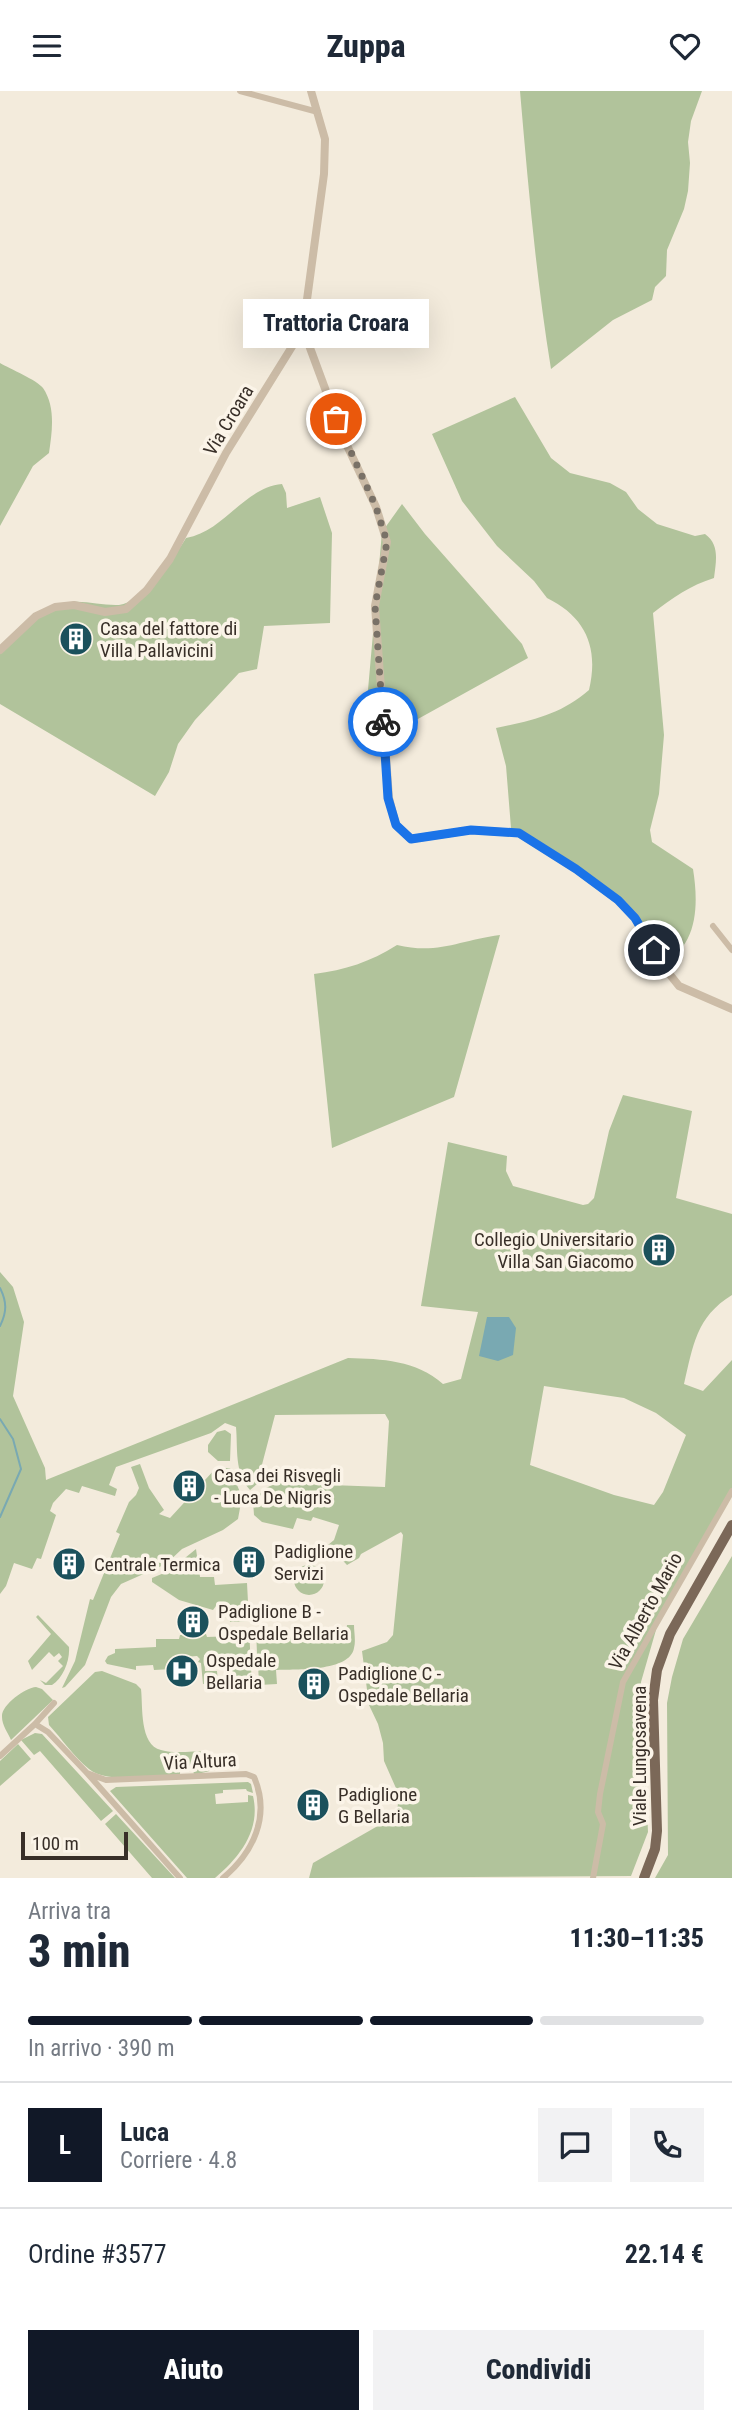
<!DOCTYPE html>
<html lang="it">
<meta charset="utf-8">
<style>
body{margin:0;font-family:"Roboto Condensed",sans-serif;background:#f2f2f3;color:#1f2937;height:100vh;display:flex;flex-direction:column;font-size:26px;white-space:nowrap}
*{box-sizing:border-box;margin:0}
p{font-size:23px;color:#747a83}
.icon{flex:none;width:38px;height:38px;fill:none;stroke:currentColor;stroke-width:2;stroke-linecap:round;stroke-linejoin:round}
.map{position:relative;height:1787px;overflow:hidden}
.drawer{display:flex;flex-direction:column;background:#fff;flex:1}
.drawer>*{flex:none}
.scale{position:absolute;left:21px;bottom:18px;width:107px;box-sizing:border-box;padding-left:7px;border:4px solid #382f28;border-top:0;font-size:19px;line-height:24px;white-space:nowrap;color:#382f28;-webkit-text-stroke:5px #fbf4e8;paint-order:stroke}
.pin{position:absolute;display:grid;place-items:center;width:60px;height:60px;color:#fff;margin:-30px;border:4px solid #fff;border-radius:50%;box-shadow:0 2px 7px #0007}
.courier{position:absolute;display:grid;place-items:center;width:70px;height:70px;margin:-35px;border:5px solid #1a73e8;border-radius:50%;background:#fff;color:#222;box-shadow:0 2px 9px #0007}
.bubble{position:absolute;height:49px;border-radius:0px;background:#fff;box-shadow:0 7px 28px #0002;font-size:23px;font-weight:800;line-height:49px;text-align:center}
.headline em{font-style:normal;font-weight:800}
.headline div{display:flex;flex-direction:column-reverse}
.headline{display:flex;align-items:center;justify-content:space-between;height:119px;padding:0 28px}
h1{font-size:46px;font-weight:800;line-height:52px}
.bar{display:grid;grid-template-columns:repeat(4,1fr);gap:10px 7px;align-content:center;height:84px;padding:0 28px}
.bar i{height:9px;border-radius:5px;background:#e0e1e3}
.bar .on{background:#111827}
.bar p{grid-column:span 4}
.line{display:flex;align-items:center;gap:18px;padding:0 28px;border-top:2px solid #e0e1e3}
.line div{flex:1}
.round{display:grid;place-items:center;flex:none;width:74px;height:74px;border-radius:0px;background:#f2f2f3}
.button{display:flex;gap:14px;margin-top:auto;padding:14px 28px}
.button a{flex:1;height:80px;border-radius:0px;background:#111827;color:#fff;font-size:28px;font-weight:800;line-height:80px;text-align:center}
.button a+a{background:#f2f2f3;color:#1f2937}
header{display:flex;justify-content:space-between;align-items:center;height:91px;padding:0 28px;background:#fff;font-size:32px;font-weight:800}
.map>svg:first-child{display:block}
</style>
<header><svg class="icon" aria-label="menu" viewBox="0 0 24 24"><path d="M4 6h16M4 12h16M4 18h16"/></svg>Zuppa<svg class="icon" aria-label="heart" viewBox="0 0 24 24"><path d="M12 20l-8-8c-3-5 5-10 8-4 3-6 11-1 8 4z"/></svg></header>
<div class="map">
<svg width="732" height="1787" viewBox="0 0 732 1787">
<rect width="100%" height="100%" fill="#f3ebdc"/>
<path fill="#b1c39b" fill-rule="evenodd" d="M520 0H702L691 30 688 51 690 72 688 100 684 118 667 159 666 185 655 196 652 209 613 229 551 278C536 186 528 93 520 0Z
M0 272C10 278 37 289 43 297 56 316 52 341 49 362L33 375 0 435Z
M515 306 551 367 570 382 610 392 626 401 638 418 657 433 695 445 705 443C720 454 716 470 714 487 691 494 672 507 653 522L664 644 659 703 650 739 652 751 693 778C699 815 698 859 657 875L625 817 543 754 511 737 506 675 496 637C531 630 562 623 589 599 599 557 586 526 547 507L534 490 497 455 462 410 432 343Z
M282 393 286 402 287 417 320 406 332 442 330 532 264 535 257 578 239 582 195 629 178 653 169 681 155 705 0 613V558C16 545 42 519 61 513 80 507 100 515 119 514 142 512 175 465 186 447 225 440 243 397 282 393Z
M402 413 425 443 522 553 528 567 389 644 367 610 382 441Z
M500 844 454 1006 332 1057 314 883C345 879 370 871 397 854 438 864 460 849 500 844Z
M623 1004 692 1020 676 1107 732 1123V1204C696 1226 693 1255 684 1293L703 1300 732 1269V1400L660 1525 641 1591 648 1741 631 1785 309 1787 313 1772 390 1728 397 1721 399 1704 384 1670 383 1652 378 1633 369 1614 362 1560 387 1551 393 1544 403 1444 401 1441 361 1463 359 1467 347 1474 328 1454 334 1449 339 1434 313 1426 311 1430 297 1427 293 1438 262 1431 254 1424 253 1410 266 1397 276 1392 385 1396 389 1330 385 1323 275 1324 259 1385 263 1388 250 1399C234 1381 238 1358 236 1336L225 1332 211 1342 116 1376 109 1394 117 1398 115 1405 82 1395 79 1402 66 1398 53 1412 50 1420 56 1424 41 1468 37 1467 32 1478 14 1472 6 1495 0 1503V1181L13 1196 24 1231 13 1305 45 1377 46 1389 348 1267C382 1268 416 1269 443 1293L461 1288 478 1221 421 1215 448 1051 507 1065 506 1080 513 1095 583 1114 588 1113 594 1107 609 1040ZM544 1295 624 1307 656 1322 686 1344 663 1401 654 1414 614 1404 530 1374Z
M225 1339 231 1343 230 1370H218L208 1361V1354L217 1341Z
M140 1373 149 1397 164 1419 159 1423 170 1427 216 1377H230L242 1406 238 1428 223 1439 182 1458 166 1473 121 1493 111 1506 85 1574 65 1596 62 1597 75 1570 90 1508 93 1509 120 1443 116 1441 129 1411 136 1404 139 1397 131 1376Z
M196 1458 200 1486H214L215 1494 247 1492 249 1530 230 1531 228 1514 216 1515 213 1519 179 1509 152 1491V1487L169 1480Z
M732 1465V1787H655L668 1764 667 1612 672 1586 683 1548Z
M294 1489a15 15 0 1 1 30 0a15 15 0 1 1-30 0Z
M38 1524 69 1556C70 1570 63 1587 52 1594H45L40 1589 46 1592 63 1575 58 1570 62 1566 59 1562 54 1566 49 1561 32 1579 28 1570 51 1543 36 1526Z
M347 1534H354C354 1541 356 1550 354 1557 350 1581 295 1578 276 1579L277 1593 259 1594 258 1572H266L268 1567 265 1563H257L256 1537H276L277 1547 346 1544Z
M249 1538 252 1595 232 1596 226 1563 204 1564 205 1580H217L218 1592 203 1593 201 1572 198 1571 200 1568 197 1565 172 1567V1578L154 1579 153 1574 136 1575V1579L107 1573 105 1570 108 1565 115 1562V1558L156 1556V1548H179L180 1544 206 1543 207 1546 234 1545 235 1539Z
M102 1580 136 1593 141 1598C143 1615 139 1654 161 1659 174 1663 193 1660 206 1660 215 1663 218 1668 221 1677L194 1684 193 1677 180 1678V1684C156 1685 107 1693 89 1678 74 1666 62 1648 49 1634L48 1626 95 1581Z
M36 1596 42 1598 53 1609 11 1649C8 1642 2 1634 2 1626 1 1614 25 1597 36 1596Z
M35 1642 42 1643 113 1720 101 1730 40 1660 34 1664 21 1649Z
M18 1653 31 1668 0 1695V1670Z
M248 1691 251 1693 253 1702 247 1700 246 1698 223 1699V1702L215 1703 216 1713 248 1711V1704L253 1705C261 1739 240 1766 215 1787H187L110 1700 116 1696Z
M116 1723 175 1787H152L105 1733Z"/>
<path fill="#79a9b2" d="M487 1226H509L516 1237 513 1264 498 1270 479 1265Z"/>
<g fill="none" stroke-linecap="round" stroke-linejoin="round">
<path stroke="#79a9b2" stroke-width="2" d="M0 1197C7 1211 7 1221 0 1235
M0 1328 13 1348 21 1378 0 1426"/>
<path stroke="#ccbca7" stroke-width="6" d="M240 0 318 21
M713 835 732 859
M35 1633 48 1641 87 1682 180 1787
M0 1665 35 1633 54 1612
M87 1682 106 1689 246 1683 254 1686C271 1725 253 1762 223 1787
M593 1787 603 1733 598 1721 600 1703 623 1591 732 1400"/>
<path stroke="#ccbca7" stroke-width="8" d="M303 238 343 346 376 416 387 451 375 515 389 707 396 734 411 748 471 739 519 742 576 778 618 809 635 826 663 875 679 895 732 918
M0 559 36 525 55 516 74 514 105 521 126 518 147 499 170 468 226 362 303 238 324 83 325 48 311 0"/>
<path stroke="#7b6858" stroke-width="10" d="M644 1787 655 1758 657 1740 653 1609 657 1579 670 1543 732 1434"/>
</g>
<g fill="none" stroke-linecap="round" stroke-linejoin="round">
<path stroke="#797167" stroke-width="7" stroke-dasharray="0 12.6" d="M336 328 376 416 387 451 375 515 383 631"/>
<path stroke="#1a73e8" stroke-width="9" d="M383 631 388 707 396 734 411 748 471 739 519 742 576 778 618 809 635 827 654 859"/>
</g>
<defs>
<symbol id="building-disc" viewBox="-11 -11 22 22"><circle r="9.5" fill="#1b515c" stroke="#fbf4e8"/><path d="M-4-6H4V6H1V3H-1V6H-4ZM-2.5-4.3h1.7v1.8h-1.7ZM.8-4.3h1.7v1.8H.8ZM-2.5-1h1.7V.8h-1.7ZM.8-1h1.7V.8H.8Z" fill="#fff"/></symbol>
<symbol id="hospital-disc" viewBox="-11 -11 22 22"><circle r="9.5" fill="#1b515c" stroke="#fbf4e8"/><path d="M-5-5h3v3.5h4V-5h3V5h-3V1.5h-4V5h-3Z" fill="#fff"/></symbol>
</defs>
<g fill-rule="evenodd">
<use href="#building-disc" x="57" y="529" width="38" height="38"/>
<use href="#building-disc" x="640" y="1140" width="38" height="38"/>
<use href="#building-disc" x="170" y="1376" width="38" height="38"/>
<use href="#building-disc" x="230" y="1452" width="38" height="38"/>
<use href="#building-disc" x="50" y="1454" width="38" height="38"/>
<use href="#building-disc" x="174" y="1512" width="38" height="38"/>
<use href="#hospital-disc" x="163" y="1561" width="38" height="38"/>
<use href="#building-disc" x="295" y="1574" width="38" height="38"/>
<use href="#building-disc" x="294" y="1695" width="38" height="38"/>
</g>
<g text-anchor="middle" stroke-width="7" stroke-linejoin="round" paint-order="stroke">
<g font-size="19" fill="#382f28" stroke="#fbf4e8">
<text transform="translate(228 329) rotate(-59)" y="7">Via Croara</text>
<text transform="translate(645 1520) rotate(-61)" y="7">Via Alberto Mario</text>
<text transform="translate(639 1665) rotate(-90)" y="7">Viale Lungosavena</text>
<text transform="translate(200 1670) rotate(-3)" y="7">Via Altura</text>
</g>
<g font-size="19" fill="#382f28" stroke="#fbf4e8" text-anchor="start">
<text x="100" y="544">Casa del fattore di<tspan x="100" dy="22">Villa Pallavicini</tspan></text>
<text x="634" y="1155" text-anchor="end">Collegio Universitario<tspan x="634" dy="22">Villa San Giacomo</tspan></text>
<text x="214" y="1391">Casa dei Risvegli<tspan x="214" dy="22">- Luca De Nigris</tspan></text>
<text x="274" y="1467">Padiglione<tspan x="274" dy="22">Servizi</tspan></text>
<text x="94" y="1480">Centrale Termica</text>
<text x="218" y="1527">Padiglione B -<tspan x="218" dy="22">Ospedale Bellaria</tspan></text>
<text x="206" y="1576">Ospedale<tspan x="206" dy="22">Bellaria</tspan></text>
<text x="338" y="1589">Padiglione C -<tspan x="338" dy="22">Ospedale Bellaria</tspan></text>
<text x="338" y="1710">Padiglione<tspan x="338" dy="22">G Bellaria</tspan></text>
</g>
</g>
</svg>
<div class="scale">100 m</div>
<div class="pin" style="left:336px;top:328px;background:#ea580c"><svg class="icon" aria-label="bag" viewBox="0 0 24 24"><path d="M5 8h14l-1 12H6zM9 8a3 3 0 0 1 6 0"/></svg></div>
<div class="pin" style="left:654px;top:859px;background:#1f2937"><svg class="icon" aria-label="home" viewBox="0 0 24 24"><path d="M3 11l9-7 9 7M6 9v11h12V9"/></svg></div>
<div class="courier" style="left:383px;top:631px"><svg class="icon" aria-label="bike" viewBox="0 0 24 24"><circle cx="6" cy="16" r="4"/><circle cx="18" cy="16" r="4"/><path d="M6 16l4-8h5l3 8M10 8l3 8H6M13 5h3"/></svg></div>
<div class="bubble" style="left:243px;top:208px;width:186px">Trattoria Croara</div>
</div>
<section class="drawer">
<div class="headline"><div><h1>3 min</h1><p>Arriva tra</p></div><em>11:30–11:35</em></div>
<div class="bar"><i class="on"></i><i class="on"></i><i class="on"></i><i></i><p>In arrivo · 390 m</p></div>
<div class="line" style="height:126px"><b class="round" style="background:#111827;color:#fff">L</b><div><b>Luca</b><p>Corriere · 4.8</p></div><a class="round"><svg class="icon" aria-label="chat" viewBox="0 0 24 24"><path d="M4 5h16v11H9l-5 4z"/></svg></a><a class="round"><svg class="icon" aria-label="phone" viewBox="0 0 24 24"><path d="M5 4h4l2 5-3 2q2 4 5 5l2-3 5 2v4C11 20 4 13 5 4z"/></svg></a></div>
<div class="line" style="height:91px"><div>Ordine #3577</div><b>22.14 €</b></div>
<div class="button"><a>Aiuto</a><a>Condividi</a></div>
</section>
